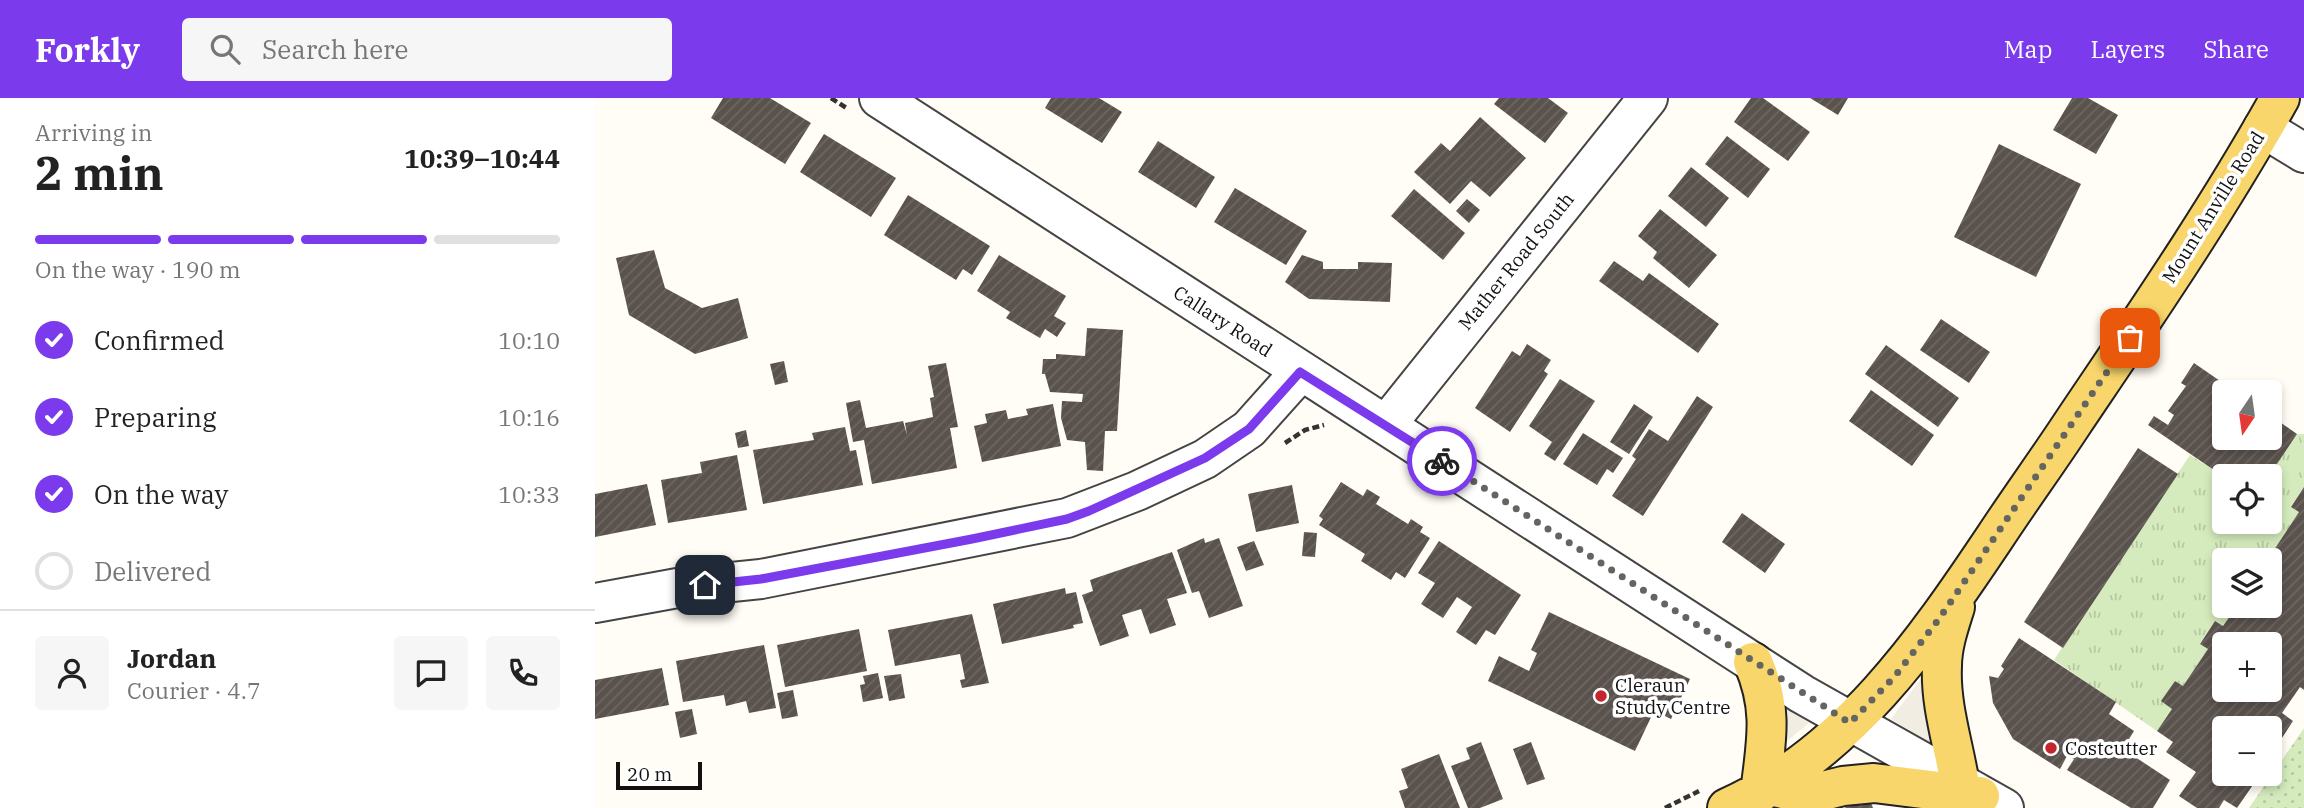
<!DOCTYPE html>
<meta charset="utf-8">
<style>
body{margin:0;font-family:"IBM Plex Serif",serif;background:#f6f6f6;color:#222;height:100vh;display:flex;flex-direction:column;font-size:26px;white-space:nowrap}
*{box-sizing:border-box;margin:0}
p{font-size:23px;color:#767676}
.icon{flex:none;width:38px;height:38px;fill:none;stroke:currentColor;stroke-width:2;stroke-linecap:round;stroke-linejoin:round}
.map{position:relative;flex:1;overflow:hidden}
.drawer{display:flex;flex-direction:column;background:#fff;width:595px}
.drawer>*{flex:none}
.needle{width:46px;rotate:193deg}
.controls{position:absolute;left:1617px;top:282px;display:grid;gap:14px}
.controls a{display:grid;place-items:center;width:70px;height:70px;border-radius:7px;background:#fff;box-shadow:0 4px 10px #0003;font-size:35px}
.scale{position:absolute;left:21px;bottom:18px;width:86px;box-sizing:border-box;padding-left:7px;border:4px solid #111;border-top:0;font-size:19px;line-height:24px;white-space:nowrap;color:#111;-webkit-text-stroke:5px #fff;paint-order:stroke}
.pin{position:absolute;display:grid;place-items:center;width:60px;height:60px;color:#fff;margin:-30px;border-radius:14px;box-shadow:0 4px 10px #0006}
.courier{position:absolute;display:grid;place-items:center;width:70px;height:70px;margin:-35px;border:5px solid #7c3aed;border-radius:50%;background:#fff;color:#222;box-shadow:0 2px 9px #0007}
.headline em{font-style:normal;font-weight:700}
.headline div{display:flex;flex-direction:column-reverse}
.headline{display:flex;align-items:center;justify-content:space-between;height:119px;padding:0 35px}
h1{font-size:46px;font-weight:700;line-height:52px}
.bar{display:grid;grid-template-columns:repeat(4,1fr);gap:10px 7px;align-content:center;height:84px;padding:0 35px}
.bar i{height:9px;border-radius:5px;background:#e0e0e0}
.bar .selected{background:#7c3aed}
.bar p{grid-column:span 4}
.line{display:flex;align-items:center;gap:18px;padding:0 35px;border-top:2px solid #e0e0e0}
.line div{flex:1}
.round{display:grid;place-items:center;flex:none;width:74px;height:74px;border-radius:7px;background:#f6f6f6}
ol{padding:0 35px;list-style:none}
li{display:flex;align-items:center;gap:21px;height:77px}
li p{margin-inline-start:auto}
li .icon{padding:7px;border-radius:50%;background:#7c3aed;color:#fff;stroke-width:4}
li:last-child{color:#767676}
li i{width:38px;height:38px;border:4px solid #e0e0e0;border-radius:50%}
header{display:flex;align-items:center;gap:42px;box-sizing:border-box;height:98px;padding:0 35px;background:#7c3aed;color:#fff}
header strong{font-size:33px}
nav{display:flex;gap:38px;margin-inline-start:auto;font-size:24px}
.search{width:490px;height:63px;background:#f6f6f6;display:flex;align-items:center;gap:18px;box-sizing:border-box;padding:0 24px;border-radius:7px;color:#767676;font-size:26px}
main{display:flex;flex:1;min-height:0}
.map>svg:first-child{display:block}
</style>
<header>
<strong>Forkly</strong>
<div class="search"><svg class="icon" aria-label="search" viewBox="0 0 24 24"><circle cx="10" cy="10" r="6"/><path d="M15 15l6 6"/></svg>Search here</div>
<nav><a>Map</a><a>Layers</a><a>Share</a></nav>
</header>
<main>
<section class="drawer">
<div class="headline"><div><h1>2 min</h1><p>Arriving in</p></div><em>10:39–10:44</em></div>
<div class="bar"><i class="selected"></i><i class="selected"></i><i class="selected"></i><i></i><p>On the way · 190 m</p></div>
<ol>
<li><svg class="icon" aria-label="check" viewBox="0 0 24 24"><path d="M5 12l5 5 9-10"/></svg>Confirmed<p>10:10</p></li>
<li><svg class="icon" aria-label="check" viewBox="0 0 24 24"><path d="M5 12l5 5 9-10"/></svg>Preparing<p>10:16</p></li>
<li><svg class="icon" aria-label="check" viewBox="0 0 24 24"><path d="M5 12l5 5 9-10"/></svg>On the way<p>10:33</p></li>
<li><i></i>Delivered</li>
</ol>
<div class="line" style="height:126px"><a class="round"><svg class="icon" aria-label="person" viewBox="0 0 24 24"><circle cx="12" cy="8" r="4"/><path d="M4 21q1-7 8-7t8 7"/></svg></a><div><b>Jordan</b><p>Courier · 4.7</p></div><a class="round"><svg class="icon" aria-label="chat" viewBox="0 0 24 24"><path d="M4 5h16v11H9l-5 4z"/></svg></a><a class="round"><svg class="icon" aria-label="phone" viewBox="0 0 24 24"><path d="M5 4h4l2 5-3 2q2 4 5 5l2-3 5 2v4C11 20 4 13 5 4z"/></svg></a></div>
</section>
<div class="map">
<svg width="1709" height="710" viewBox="0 0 1709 710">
<defs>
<pattern id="grass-dots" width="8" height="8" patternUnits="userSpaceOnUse" patternTransform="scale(1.75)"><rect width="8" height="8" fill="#d5ebbd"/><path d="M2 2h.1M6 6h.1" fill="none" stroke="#b6c8a1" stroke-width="1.8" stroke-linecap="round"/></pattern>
<pattern id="park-tufts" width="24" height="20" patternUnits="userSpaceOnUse" patternTransform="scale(1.75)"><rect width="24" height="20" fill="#d5ebbd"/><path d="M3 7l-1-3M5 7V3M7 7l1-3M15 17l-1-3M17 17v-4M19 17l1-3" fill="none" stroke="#b6c8a1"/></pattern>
<pattern id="building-hatch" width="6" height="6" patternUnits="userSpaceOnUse" patternTransform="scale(1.75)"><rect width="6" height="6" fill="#5a524d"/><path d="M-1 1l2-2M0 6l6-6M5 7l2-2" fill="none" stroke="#6d6662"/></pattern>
</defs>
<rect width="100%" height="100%" fill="#fffdf5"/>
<path fill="url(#grass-dots)" d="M1709 630V710H1654Z"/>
<path fill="url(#park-tufts)" d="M1702 336H1709V389L1696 408 1704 414 1675 458 1667 452 1660 462H1629V508H1642L1628 528 1620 523 1605 545 1613 551 1588 588 1580 583 1567 603 1577 611 1562 633 1459 562 1595 357 1629 379V424H1675L1674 378Z"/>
<path fill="#f1ede2" d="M1335 568 1349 653 1296 621Z
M1181 602 1214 625 1180 653Z"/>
<path fill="url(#building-hatch)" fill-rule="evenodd" d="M128 0H175L216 25 190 66 116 20Z
M456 0H504L527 14 507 45 450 10Z
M904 0H953L973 15 950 45 899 6Z
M1156 0H1168L1215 34 1193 63 1139 24Z
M1215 0H1253L1243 17Z
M1477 0H1493L1523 17 1501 56 1458 32Z
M885 19 931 60 895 99 876 83 855 106 819 74 846 45 855 53Z
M229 36 301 80 276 119 205 74Z
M1132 38 1175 71 1153 100 1110 66Z
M563 43 620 79 601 110 543 74Z
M1404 46 1486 86 1441 179 1359 139Z
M1096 69 1134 100 1111 129 1073 98Z
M640 90 712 133 691 167 619 124Z
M819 91 870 135 848 162 796 118Z
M313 97 395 148 377 177 368 171 361 182 289 137Z
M872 101 885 112 874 125 861 113Z
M1065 111 1122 157 1094 190 1058 160 1062 154 1043 138Z
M59 152 70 190 107 210 143 200 153 240 100 256 34 217 21 160Z
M404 157 471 198 459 218 471 225 462 239 450 231 445 240 411 220 415 214 382 193Z
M707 157 728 164V171H763V164L797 165 795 204 714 201 690 184Z
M1019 163 1048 183 1054 175 1124 226 1103 255 1004 183Z
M1346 221 1395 254 1374 285 1325 252Z
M492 230 528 232 522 333H510L508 373 492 372 490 344 472 342 466 320 467 303 487 304 488 296 455 294 450 276H447L448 261H461V256L490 258Z
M932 246 956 262 949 273 953 276 915 334 880 310 917 253 925 258Z
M1291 247 1364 300 1343 329 1270 276Z
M189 263 193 284 180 287 175 266Z
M351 265 363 329 355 330 362 370 277 386 269 342 258 344 251 305 265 302 271 330 308 323 312 337 310 325 338 319 335 300 339 299 333 268Z
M1599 265 1641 294H1629V340H1675V317L1702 336 1674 378 1629 379 1553 327 1559 318 1573 327 1579 317 1573 313 1591 288 1586 285Z
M965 281 1000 303 960 363 949 356 957 344 934 328Z
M1276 292 1339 337 1317 368 1254 323Z
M1102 298 1118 309 1048 418 1017 398 1041 361 1037 358 1054 331 1073 343Z
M458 306 466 348 387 364 379 328 392 325 390 316 411 312 413 321 433 317 431 311Z
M1039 306 1058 319 1034 356 1015 344Z
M250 329 255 353 261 352 268 387 168 406 158 352 219 342 217 335Z
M151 332 154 348 143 350 140 335Z
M988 335 1028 360 1018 375 1012 371 1002 387 968 366Z
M1543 350 1583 376 1468 550 1429 524Z
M142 357 152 412 73 425 66 382 107 375 105 364Z
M746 384 768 398 772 391 785 399 781 406 813 426 816 421 828 429 825 434 835 440 810 480 801 474 796 482 766 463 770 456 724 427 728 421 724 418Z
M52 386 61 427 0 439V396Z
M697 387 704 425 661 434 653 396Z
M1709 389V592L1705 589 1687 615 1698 623 1681 649 1675 645V630H1629V676H1653L1662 681 1642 710 1629 702 1624 710H1602L1584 698 1601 674 1571 654 1578 644 1562 633 1577 611 1566 603 1580 583 1588 588 1613 551 1605 546 1620 523 1628 528 1642 508H1675V462H1660L1667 452 1675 458 1704 414 1696 409ZM1629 546H1675V592H1629Z
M1147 415 1190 446 1170 475 1127 444Z
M709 434 722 435 720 459 707 458Z
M609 440 610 445 624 440 648 508 614 520 604 493 597 495 582 452Z
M659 443 669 467 651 473 642 449Z
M844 443 926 497 900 537 891 532 881 547 861 534 877 509 862 499 848 520 826 506 840 485 823 475Z
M577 454 592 495 572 501 581 527 555 536 546 511 527 517 534 538 505 548 487 497 498 493 495 482Z
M470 490 471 496 481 494 488 525 478 527 479 530 407 546 398 506Z
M954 514 1095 581 1076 621 1059 613 1040 653 893 583 904 558 934 573 942 555 936 552Z
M377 516 394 585 367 590 365 582 370 581 365 556 300 568 293 532Z
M264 531 272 573 190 589 182 547Z
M1424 540 1521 604 1514 616 1539 633 1528 651 1575 682 1558 710H1536L1472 672 1479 661 1472 658 1465 671 1418 641 1398 605 1394 578 1403 580 1409 571 1406 568Z
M169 547 181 610 154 615 151 603 131 608 129 597 88 604 81 563Z
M67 570 74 607 0 621V582Z
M283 575 288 600 268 604 265 587 270 586 268 578Z
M306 576 310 600 294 603 289 578Z
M198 592 203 618 187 621 182 595Z
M97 611 102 636 85 640 80 614Z
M886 644 908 701 885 710H873L856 668 875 661 871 650Z
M936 644 950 681 932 687 918 651Z
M844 656 865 710H810L804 693 813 690 806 671Z
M1274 700 1278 710H1249Z"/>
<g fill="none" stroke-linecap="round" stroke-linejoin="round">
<defs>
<path id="minor" d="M284 0 1207 596 1409 710
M1668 30 1709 55
M791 327 1053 0
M0 505 88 489 166 481 472 420 542 393 610 361 654 331 705 274"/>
<path id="major" d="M1360 509C1354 528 1347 548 1347 568 1345 608 1359 648 1365 687
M1158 564C1179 612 1171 645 1165 695
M1176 688 1212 697 1248 688 1279 685 1385 698
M1132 710C1252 656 1329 545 1400 439 1425 401 1452 364 1477 326 1549 219 1622 113 1685 0"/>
</defs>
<use href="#minor" stroke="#444" stroke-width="42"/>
<use href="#major" stroke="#222" stroke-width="42"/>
<path stroke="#333" stroke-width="4.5" stroke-dasharray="7 3.5" stroke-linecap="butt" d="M236 0 253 11
M690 345 710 332 729 327
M1070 710 1104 693"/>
<use href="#minor" stroke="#fff" stroke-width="38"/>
<use href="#major" stroke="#f9d66b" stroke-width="38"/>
</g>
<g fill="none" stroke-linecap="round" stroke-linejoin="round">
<path stroke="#646461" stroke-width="7" stroke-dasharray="0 12.6" d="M847 363 1255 625 1300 578 1344 521 1535 240"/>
<path stroke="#7c3aed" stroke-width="9" d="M110 487 166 481 377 441 472 421 494 413 610 360 654 331 705 274 847 363"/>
</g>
<g fill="#c4262e" stroke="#fff" stroke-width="2.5">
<circle cx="1006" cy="598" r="7"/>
<circle cx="1456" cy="650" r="7"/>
</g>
<g text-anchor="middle" stroke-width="7" stroke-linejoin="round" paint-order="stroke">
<g font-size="19" fill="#111" stroke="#fff">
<text transform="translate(1618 109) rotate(-58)" y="7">Mount Anville Road</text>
<text transform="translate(921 163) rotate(-51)" y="7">Mather Road South</text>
<text transform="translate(628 223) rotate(33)" y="7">Callary Road</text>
</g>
<g font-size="19" fill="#111" stroke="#fff" text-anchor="start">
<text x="1020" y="594">Cleraun<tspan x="1020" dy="22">Study Centre</tspan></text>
<text x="1470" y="657">Costcutter</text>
</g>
</g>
</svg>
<div class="controls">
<a><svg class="needle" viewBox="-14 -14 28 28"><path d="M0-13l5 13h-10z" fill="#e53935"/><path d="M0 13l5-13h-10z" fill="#767676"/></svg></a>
<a><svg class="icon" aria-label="locate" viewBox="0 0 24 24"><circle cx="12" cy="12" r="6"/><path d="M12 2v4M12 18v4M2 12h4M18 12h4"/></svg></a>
<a><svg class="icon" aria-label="layers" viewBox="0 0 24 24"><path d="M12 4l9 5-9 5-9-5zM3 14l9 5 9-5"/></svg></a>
<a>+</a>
<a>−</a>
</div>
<div class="scale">20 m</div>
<div class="pin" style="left:1535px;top:240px;background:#ea580c"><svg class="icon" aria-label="bag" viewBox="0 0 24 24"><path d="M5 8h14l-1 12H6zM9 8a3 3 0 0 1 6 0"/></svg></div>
<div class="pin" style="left:110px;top:487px;background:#1f2937"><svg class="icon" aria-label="home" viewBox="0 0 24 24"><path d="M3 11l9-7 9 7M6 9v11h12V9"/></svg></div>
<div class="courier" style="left:847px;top:363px"><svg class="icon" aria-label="bike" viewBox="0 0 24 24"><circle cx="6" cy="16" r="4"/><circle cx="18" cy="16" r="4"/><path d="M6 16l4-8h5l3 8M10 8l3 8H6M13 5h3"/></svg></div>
</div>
</main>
